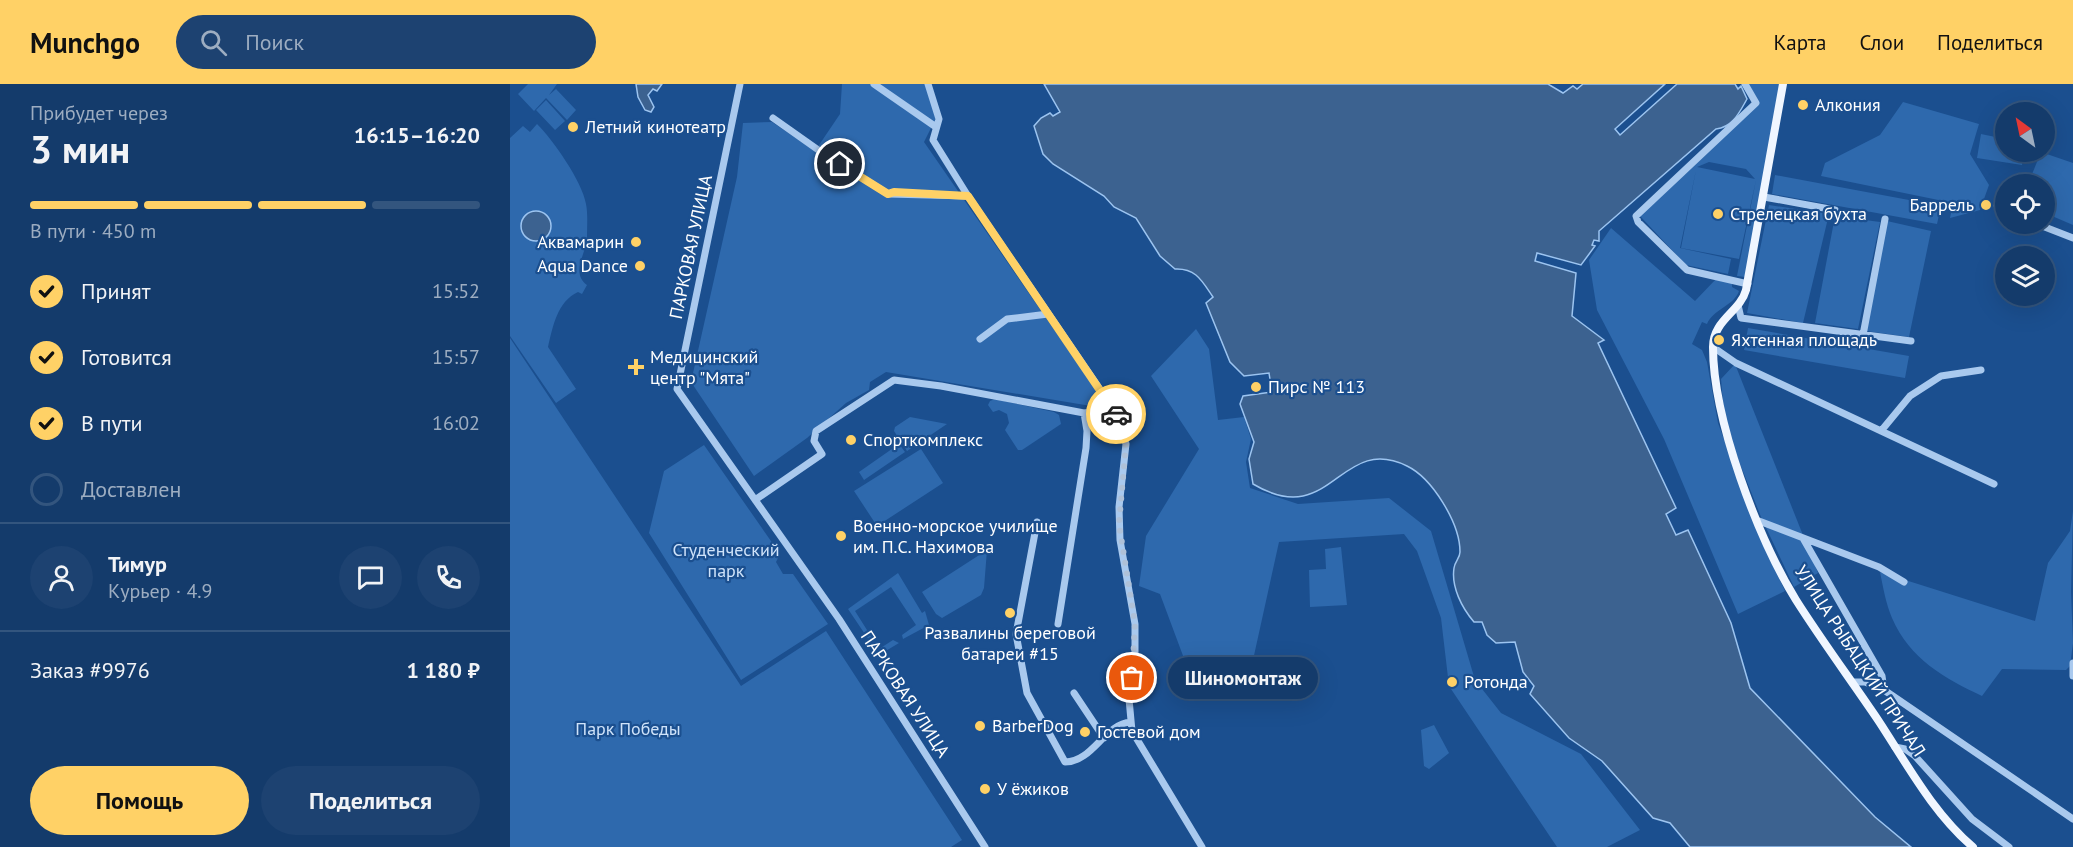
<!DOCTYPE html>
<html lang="ru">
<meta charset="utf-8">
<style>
body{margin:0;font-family:"PT Sans",sans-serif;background:#1d4271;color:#f1f3f6;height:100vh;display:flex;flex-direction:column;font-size:22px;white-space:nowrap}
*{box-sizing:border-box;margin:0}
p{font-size:20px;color:#9dadc1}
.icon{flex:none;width:33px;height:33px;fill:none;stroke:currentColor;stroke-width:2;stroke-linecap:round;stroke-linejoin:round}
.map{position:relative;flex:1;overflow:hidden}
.details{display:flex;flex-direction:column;background:#143b6b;width:510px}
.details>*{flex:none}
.needle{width:39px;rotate:327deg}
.controls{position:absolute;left:1485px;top:18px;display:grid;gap:12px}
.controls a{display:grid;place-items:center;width:60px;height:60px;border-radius:50%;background:#143b6b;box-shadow:0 6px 24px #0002,0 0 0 2px #33557e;font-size:30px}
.pin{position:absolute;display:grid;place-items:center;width:51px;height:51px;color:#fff;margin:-26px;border:3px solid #fff;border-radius:50%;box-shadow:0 2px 6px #0007}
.courier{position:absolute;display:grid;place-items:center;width:60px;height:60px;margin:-30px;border:4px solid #ffd166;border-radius:50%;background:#fff;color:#222;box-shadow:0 2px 8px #0007}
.bubble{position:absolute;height:42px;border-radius:21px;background:#143b6b;box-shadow:0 6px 24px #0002,0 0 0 2px #33557e;font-size:20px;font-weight:600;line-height:42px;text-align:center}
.headline em{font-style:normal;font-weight:600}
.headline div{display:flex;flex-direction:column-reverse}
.headline{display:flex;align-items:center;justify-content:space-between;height:102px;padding:0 30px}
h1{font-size:39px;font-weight:600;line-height:45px}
.bar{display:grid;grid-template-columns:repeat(4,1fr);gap:9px 6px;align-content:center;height:72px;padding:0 30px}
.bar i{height:8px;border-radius:4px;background:#33557e}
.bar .selected{background:#ffd166}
.bar p{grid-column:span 4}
.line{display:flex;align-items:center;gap:15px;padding:0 30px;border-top:2px solid #33557e}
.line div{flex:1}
.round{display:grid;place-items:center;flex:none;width:63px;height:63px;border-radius:32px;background:#1d4271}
ol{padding:0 30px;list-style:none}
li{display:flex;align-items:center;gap:18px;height:66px}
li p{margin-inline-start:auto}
li .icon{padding:6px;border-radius:50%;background:#ffd166;color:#111;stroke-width:4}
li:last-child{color:#9dadc1}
li i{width:33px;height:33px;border:3px solid #33557e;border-radius:50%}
.cta{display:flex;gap:12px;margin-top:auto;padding:12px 30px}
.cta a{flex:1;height:69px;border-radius:36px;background:#ffd166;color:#111;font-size:24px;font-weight:600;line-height:69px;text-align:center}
.cta a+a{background:#1d4271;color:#f1f3f6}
header{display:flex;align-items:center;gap:36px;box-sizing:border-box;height:84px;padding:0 30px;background:#ffd166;color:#111}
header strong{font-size:28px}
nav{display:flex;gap:33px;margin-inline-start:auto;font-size:21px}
.search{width:420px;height:54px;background:#1d4271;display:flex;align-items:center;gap:15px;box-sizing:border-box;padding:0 21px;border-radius:33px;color:#9dadc1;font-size:22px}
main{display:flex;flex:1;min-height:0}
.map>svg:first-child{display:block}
</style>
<header>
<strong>Munchgo</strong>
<div class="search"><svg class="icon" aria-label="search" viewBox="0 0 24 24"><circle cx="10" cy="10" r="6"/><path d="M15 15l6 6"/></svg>Поиск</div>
<nav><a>Карта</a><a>Слои</a><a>Поделиться</a></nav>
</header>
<main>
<section class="details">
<div class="headline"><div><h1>3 мин</h1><p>Прибудет через</p></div><em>16:15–16:20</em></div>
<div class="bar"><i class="selected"></i><i class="selected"></i><i class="selected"></i><i></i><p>В пути · 450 m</p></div>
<ol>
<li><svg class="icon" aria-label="check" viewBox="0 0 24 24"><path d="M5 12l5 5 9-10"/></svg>Принят<p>15:52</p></li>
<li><svg class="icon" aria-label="check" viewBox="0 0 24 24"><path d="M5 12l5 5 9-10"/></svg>Готовится<p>15:57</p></li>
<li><svg class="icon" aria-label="check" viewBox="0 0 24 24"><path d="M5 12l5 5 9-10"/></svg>В пути<p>16:02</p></li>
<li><i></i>Доставлен</li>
</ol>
<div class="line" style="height:108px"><a class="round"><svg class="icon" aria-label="person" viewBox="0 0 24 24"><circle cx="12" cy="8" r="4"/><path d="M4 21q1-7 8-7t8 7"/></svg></a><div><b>Тимур</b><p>Курьер · 4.9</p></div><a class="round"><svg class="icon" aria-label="chat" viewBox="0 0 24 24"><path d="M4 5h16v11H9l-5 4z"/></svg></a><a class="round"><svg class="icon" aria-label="phone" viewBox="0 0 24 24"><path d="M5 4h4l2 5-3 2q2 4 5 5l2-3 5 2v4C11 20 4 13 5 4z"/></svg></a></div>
<div class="line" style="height:78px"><div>Заказ #9976</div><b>1 180 ₽</b></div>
<div class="cta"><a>Помощь</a><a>Поделиться</a></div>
</section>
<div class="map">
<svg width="1563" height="763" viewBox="0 0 1563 763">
<rect width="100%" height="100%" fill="#1b4f8f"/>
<path fill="#2e69ad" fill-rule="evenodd" d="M18 0H47L39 11 46 5 66 26 57 36 36 14 24 27 8 10Z
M332 0H415L426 34 414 58 590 312 581 322 376 288 360 298 359 306 336 319 297 354 244 392 181 298 227 93 233 39 262 38 305 67 330 30Z
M1237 0H1270L1235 193 1227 192 1246 96 1229 175 1171 164 1186 86 1170 164 1221 175 1218 190 1176 181 1130 132 1247 14ZM1199 78 1236 85 1245 95 1187 83Z
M36 16 55 37 45 46 26 26Z
M1393 18 1469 40 1460 70 1479 101 1470 126 1440 134 1443 119 1311 92 1315 79 1370 51Z
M27 40C43 56 72 97 76 120 78 130 77 142 77 153 77 168 60 189 77 201L72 210 68 208C47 218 43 242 38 263L66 305 46 319 0 252V54L13 42 20 48Z
M1471 50 1495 55 1496 68H1514L1512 81 1467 74Z
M1531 68 1563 79V141L1535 129 1534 100H1518Z
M1265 91 1431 122 1427 140 1262 110Z
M1259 121 1319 130 1293 239 1237 229Z
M1325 132 1370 138 1348 245 1305 239Z
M1377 137 1421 147 1399 253 1356 247Z
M1101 144 1185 217 1206 195 1222 199V203L1229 207C1224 222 1203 225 1197 240L1192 238 1182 260 1192 266 1197 278 1208 339 1251 456 1275 507 1228 530 1154 355 1087 226 1079 176Z
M1238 244 1399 272 1395 294 1234 266Z
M686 245 699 265 708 336 734 333 741 355 736 378 740 404 788 420 879 414 921 447 965 596 991 629 1071 670 1130 746 1097 763H1047L939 602 931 534 907 467 894 450 769 458 743 576 714 604 688 612 650 510 629 502 636 452 689 365 641 292Z
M0 254 231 602 316 547 452 756 441 763H0Z
M1225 280 1308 489 1284 503 1251 433 1215 342 1211 295Z
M485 315 544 328 549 331 551 340 512 366H508L495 346 499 339 497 330 489 326 483 328 478 321 480 317Z
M400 333 437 340 397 367 384 347 385 343Z
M389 360 395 368 354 396 349 388Z
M194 361 270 470 266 478 273 490H283L318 540 231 596 139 449 154 387Z
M411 365 433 399 367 442 344 407Z
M1563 427 1561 508 1563 559 1560 582 1556 586 1492 585 1472 612C1434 594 1400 575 1382 534 1376 520 1373 503 1370 488L1525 537 1538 479 1560 447Z
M831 463 837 521 800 523 799 486 816 485 815 465Z
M477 466 474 504 471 511 432 534 426 530 412 508Z
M388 489 412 529 415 527 419 541 393 555 392 551 406 541 381 503 345 527 369 565 383 556 389 559 369 571 338 525Z
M924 641 939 669 919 685 914 682 911 646Z"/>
<path fill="#3c6290" stroke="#9cc4f0" stroke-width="1.5" d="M126 0H152L147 7 143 5 138 11 144 23 141 28 135 26 128 13Z
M534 0H1038L1053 9 1063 2 1067 5 1073 0H1155L1105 45 1110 51 1167 0H1225L1228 5 1231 2 1237 15C1229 29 1223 43 1206 45L1089 147V157L1084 156 1082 161 1085 162 1071 181 1027 169 1025 177 1066 189 1062 232 1094 256 1088 259 1166 424 1156 430 1166 451 1178 446 1221 539 1240 604 1365 733 1401 763H1180L1160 739 1143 734 1092 677 1059 654 1020 610 1024 602 1013 588 1005 558 986 559 977 551 972 538H964C952 524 941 503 944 484 945 477 950 474 950 468 950 439 922 394 897 382 829 349 822 447 743 400L739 375 744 358 730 320 733 312 762 308 759 289 734 292 720 278 696 219 703 213C692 197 686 184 665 185L650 172 626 134 604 123 594 112 543 80 533 70 524 42 531 34 540 29 543 32 550 28Z
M11 142a15 15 0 1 1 30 0a15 15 0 1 1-30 0Z"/>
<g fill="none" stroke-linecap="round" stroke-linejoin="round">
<path stroke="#a9c9ee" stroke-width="7" d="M230 0 167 305 329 535 475 763
M364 0 426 43
M418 0 429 35 423 56 458 112
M1235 0 1246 19 1126 132 1128 138 1177 186 1238 200
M263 34 314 70 378 110 458 112 600 320 610 338 616 360 609 423 610 456 625 540V573L619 615 622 647 692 763
M1254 113 1325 126
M1487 121 1496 125
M1527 140 1563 154
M1228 221 1231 234 1401 257
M1353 251 1375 135
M470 255 497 235 538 230
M1203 263 1226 279 1484 400
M1371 347 1400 312 1431 292 1471 286
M245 416 312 370 304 357 306 347 384 296 431 302 574 329 588 327 600 320
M1249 437 1369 483 1394 498
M527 438 506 550 517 609 555 678C583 678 594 640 621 638
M1294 456 1372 592 1374 606
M548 540 576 364 577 347 574 329
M1563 579V592
M1342 598H1355L1374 606 1563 735
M564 609 594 654
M1385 663 1395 665 1405 672 1462 735 1499 763"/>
<path stroke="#f0f6ff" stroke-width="8" d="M1273 0 1236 206C1230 228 1203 236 1203 263 1203 336 1248 454 1286 516 1312 557 1341 596 1368 636 1397 680 1423 729 1463 763"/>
</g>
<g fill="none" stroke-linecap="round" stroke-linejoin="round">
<path stroke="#afc1d8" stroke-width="6" stroke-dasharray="0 10.8" d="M606 330 616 360 609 440 625 540 622 594"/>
<path stroke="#ffd166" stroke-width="8" d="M330 80 378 110 384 108 458 112 606 330"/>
</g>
<g fill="#ffd166" stroke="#1b4f8f" stroke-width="2">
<circle cx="1293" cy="21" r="6"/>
<circle cx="63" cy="43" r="6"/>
<circle cx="1476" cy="121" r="6"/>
<circle cx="1208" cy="130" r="6"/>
<circle cx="126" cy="158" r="6"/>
<circle cx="130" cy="182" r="6"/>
<circle cx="1209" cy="256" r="6"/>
<path d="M123 274h6v6h6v6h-6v6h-6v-6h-6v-6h6z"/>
<circle cx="746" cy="303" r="6"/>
<circle cx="341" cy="356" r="6"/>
<circle cx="331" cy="452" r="6"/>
<circle cx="500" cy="529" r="6"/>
<circle cx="942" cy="598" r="6"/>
<circle cx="470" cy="642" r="6"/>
<circle cx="575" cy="648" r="6"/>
<circle cx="475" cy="705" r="6"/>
</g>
<g text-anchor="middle" stroke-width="4.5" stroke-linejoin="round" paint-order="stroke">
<g font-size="18" fill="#fff" stroke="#1b4f8f" text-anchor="start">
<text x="1305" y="27">Алкония</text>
<text x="75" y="49">Летний кинотеатр</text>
<text x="1464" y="127" text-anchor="end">Баррель</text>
<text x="1220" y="136">Стрелецкая бухта</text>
<text x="114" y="164" text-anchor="end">Аквамарин</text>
<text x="118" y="188" text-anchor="end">Aqua Dance</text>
<text x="1221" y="262">Яхтенная площадь</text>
<text x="140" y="279">Медицинский<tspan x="140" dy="21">центр "Мята"</tspan></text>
<text x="758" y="309">Пирс № 113</text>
<text x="353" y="362">Спорткомплекс</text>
<text x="343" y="448">Военно-морское училище<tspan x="343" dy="21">им. П.С. Нахимова</tspan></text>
<text x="500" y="555" text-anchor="middle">Развалины береговой<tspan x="500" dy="21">батареи #15</tspan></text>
<text x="954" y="604">Ротонда</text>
<text x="482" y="648">BarberDog</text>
<text x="587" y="654">Гостевой дом</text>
<text x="487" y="711">У ёжиков</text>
</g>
<g font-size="18" fill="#fff" stroke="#1b4f8f">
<text transform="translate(181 163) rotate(-78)" y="6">ПАРКОВАЯ УЛИЦА</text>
<text transform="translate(1350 577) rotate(57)" y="6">УЛИЦА РЫБАЦКИЙ ПРИЧАЛ</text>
<text transform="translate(395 610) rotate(57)" y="6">ПАРКОВАЯ УЛИЦА</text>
</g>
<g font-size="18" fill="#cfe3fa" stroke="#1b4f8f">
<text x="216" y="472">Студенческий<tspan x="216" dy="21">парк</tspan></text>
<text x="118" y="651">Парк Победы</text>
</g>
</g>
</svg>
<div class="controls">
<a><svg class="needle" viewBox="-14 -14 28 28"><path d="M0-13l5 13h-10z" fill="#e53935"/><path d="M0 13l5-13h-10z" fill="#9dadc1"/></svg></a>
<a><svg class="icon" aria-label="locate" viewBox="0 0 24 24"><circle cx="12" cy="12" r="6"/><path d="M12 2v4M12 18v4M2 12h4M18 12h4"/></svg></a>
<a><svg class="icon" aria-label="layers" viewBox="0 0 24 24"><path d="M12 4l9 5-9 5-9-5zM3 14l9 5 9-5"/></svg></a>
</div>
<div class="pin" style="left:622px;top:594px;background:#ea580c"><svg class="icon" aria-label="bag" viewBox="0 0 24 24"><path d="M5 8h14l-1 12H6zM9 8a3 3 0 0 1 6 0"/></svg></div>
<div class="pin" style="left:330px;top:80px;background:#1f2937"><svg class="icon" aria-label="home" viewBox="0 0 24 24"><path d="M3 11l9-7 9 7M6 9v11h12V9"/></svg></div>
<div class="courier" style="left:606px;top:330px"><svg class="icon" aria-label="car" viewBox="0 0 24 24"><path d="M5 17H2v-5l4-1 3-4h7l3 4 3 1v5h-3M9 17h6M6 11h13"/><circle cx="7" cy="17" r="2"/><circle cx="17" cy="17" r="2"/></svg></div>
<div class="bubble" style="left:658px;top:573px;width:150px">Шиномонтаж</div>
</div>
</main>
